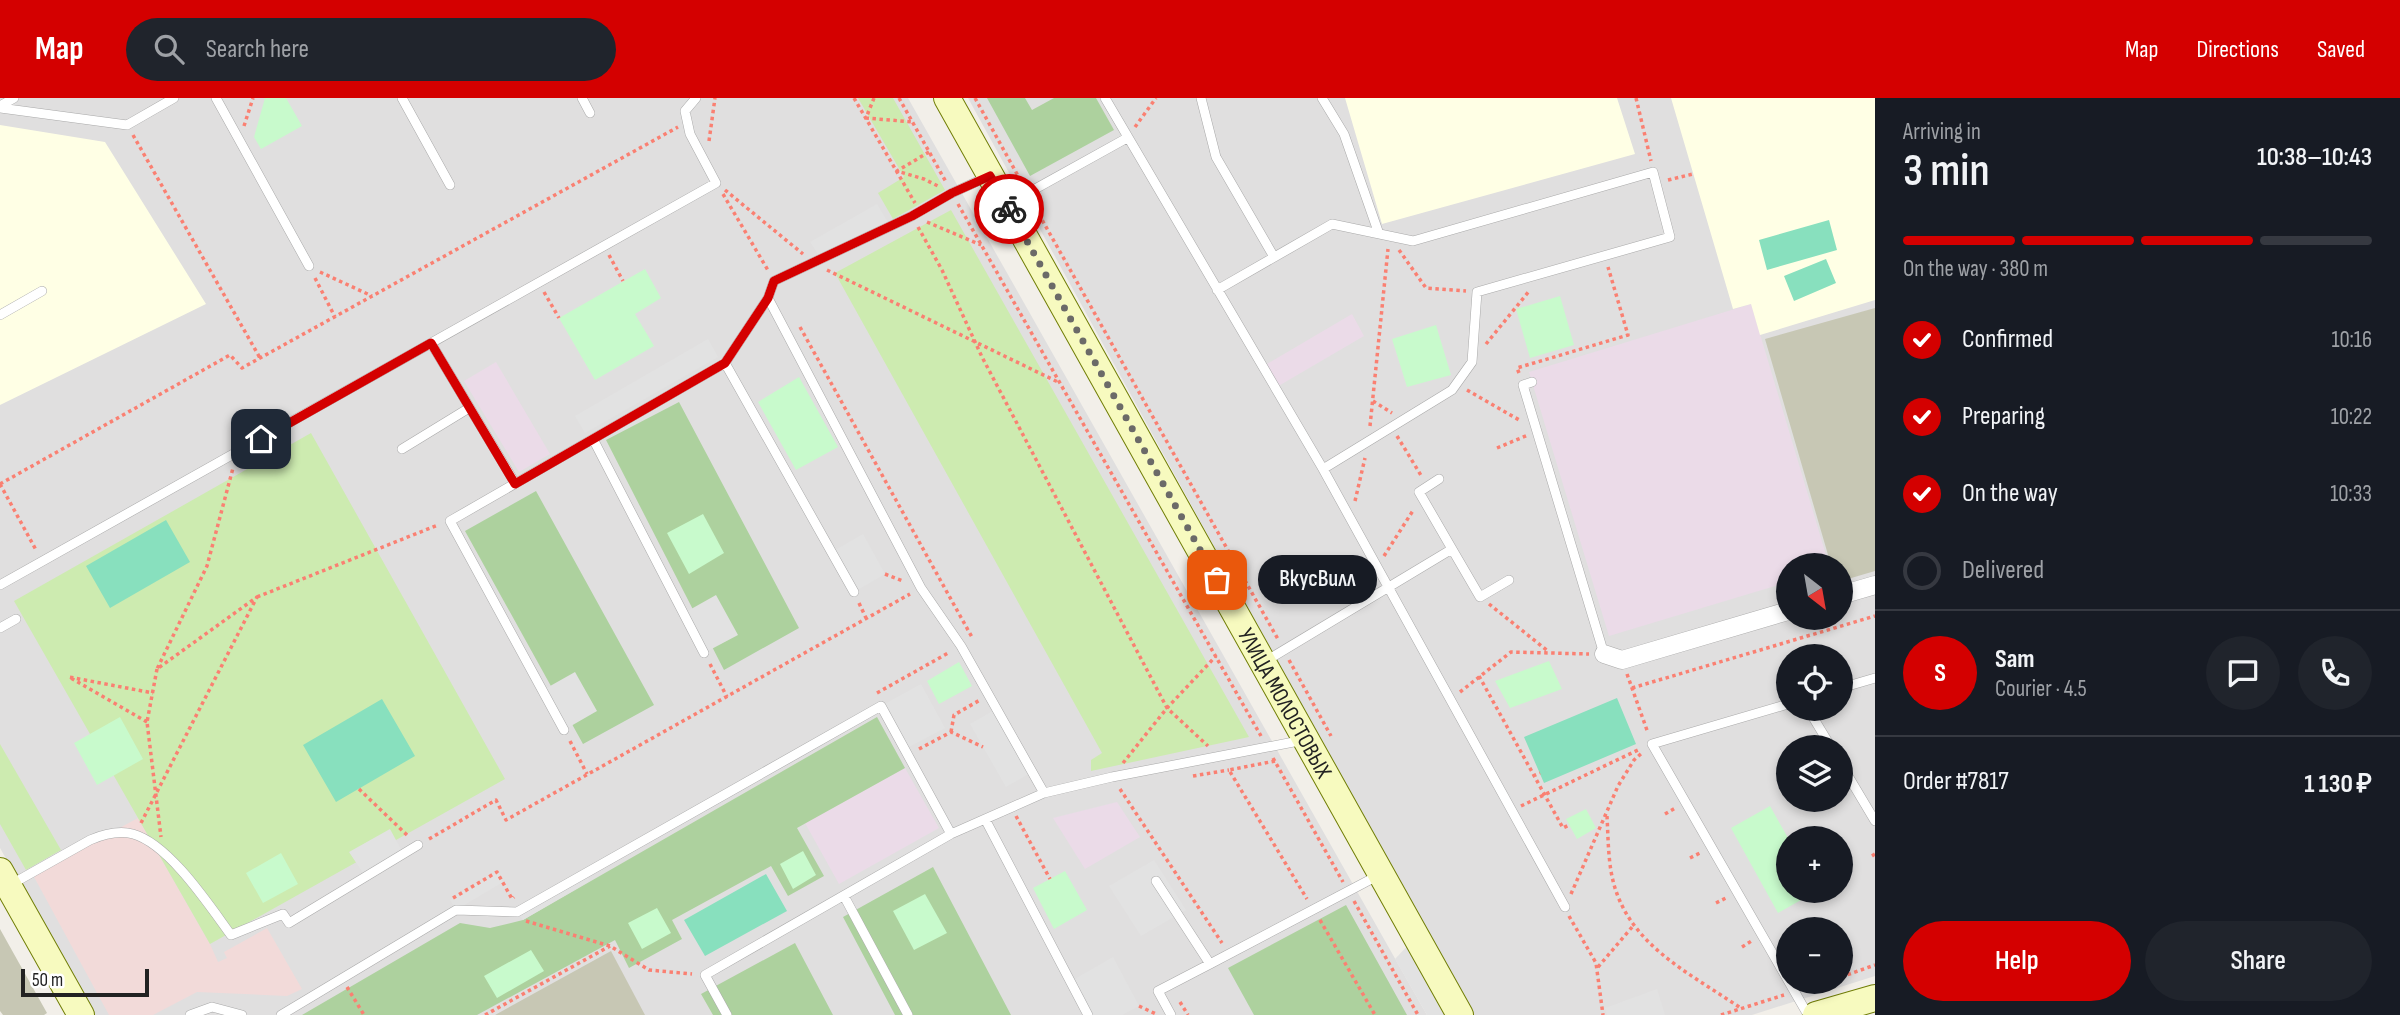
<!DOCTYPE html>
<meta charset="utf-8">
<style>
body{margin:0;font-family:"Sofia Sans Condensed",sans-serif;background:#20242c;color:#f1f3f6;height:100vh;display:flex;flex-direction:column;font-size:26px;white-space:nowrap}
*{box-sizing:border-box;margin:0}
p{font-size:23px;color:#9ea1a6}
.icon{flex:none;width:38px;height:38px;fill:none;stroke:currentColor;stroke-width:2;stroke-linecap:round;stroke-linejoin:round}
.map{position:relative;flex:1;overflow:hidden}
.drawer{display:flex;flex-direction:column;background:#171b24;width:525px}
.drawer>*{flex:none}
.needle{width:46px;rotate:149deg}
.buttons{position:absolute;left:1776px;top:455px;display:grid;gap:14px}
.buttons a{display:grid;place-items:center;width:77px;height:77px;border-radius:50%;background:#171b24;box-shadow:0 4px 10px #0003;font-size:35px}
.scale{position:absolute;left:21px;bottom:18px;width:128px;box-sizing:border-box;padding-left:7px;border:4px solid #222;border-top:0;font-size:19px;line-height:24px;white-space:nowrap;color:#222;-webkit-text-stroke:5px #fff;paint-order:stroke}
.pin{position:absolute;display:grid;place-items:center;width:60px;height:60px;color:#fff;margin:-30px;border-radius:14px;box-shadow:0 4px 10px #0006}
.courier{position:absolute;display:grid;place-items:center;width:70px;height:70px;margin:-35px;border:5px solid #d40000;border-radius:50%;background:#fff;color:#222;box-shadow:0 2px 9px #0007}
.bubble{position:absolute;height:49px;border-radius:24px;background:#171b24;box-shadow:0 4px 10px #0003;font-size:23px;font-weight:600;line-height:49px;text-align:center}
.head em{font-style:normal;font-weight:600}
.head div{display:flex;flex-direction:column-reverse}
.head{display:flex;align-items:center;justify-content:space-between;height:119px;padding:0 28px}
h1{font-size:46px;font-weight:600;line-height:52px}
.bar{display:grid;grid-template-columns:repeat(4,1fr);gap:10px 7px;align-content:center;height:84px;padding:0 28px}
.bar i{height:9px;border-radius:5px;background:#363941}
.bar .on{background:#d40000}
.bar p{grid-column:span 4}
.line{display:flex;align-items:center;gap:18px;padding:0 28px;border-top:2px solid #363941}
.line div{flex:1}
.round{display:grid;place-items:center;flex:none;width:74px;height:74px;border-radius:37px;background:#20242c}
ol{padding:0 28px;list-style:none}
li{display:flex;align-items:center;gap:21px;height:77px}
li p{margin-inline-start:auto}
li .icon{padding:7px;border-radius:50%;background:#d40000;color:#fff;stroke-width:4}
li:last-child{color:#9ea1a6}
li i{width:38px;height:38px;border:4px solid #363941;border-radius:50%}
.cta{display:flex;gap:14px;margin-top:auto;padding:14px 28px}
.cta a{flex:1;height:80px;border-radius:42px;background:#d40000;color:#fff;font-size:28px;font-weight:600;line-height:80px;text-align:center}
.cta a+a{background:#20242c;color:#f1f3f6}
header{display:flex;align-items:center;gap:42px;box-sizing:border-box;height:98px;padding:0 35px;background:#d40000;color:#fff}
header strong{font-size:33px}
nav{display:flex;gap:38px;margin-inline-start:auto;font-size:24px}
.search{width:490px;height:63px;background:#20242c;display:flex;align-items:center;gap:18px;box-sizing:border-box;padding:0 24px;border-radius:38px;color:#9ea1a6;font-size:26px}
main{display:flex;flex:1;min-height:0}
.map>svg:first-child{display:block}
</style>
<header>
<strong>Map</strong>
<div class="search"><svg class="icon" aria-label="search" viewBox="0 0 24 24"><circle cx="10" cy="10" r="6"/><path d="M15 15l6 6"/></svg>Search here</div>
<nav><a>Map</a><a>Directions</a><a>Saved</a></nav>
</header>
<main>
<div class="map">
<svg width="1875" height="917" viewBox="0 0 1875 917">
<rect width="100%" height="100%" fill="#f2efe9"/>
<path fill="#e0dfdf" fill-rule="evenodd" d="M0 0H908L1427 917H94L0 750Z
M968 0H1875V878L1752 917H1471ZM1788 467H1841V520H1788ZM1788 558H1841V611H1788ZM1788 649H1841V702H1788ZM1788 740H1841V793H1788ZM1788 831H1841V884H1788Z"/>
<path fill="#f2dad9" d="M138 720 210 846 218 864 227 860 224 854 267 830 302 891 287 898 197 894 153 917H109L33 777Z"/>
<path fill="#ebdbe8" d="M1751 206 1829 467H1788V484L1609 538 1529 274Z
M1352 216 1364 238 1275 290 1262 269Z
M496 264 550 356 519 374 464 283Z
M905 670 939 730 839 786 805 725Z
M1117 704 1140 739 1085 771 1053 720Z"/>
<path fill="#ffffe5" d="M1345 0H1617L1635 56 1382 126Z
M1671 0H1875V202L1760 237 1751 206 1733 211Z
M0 27 105 44 206 206 0 307Z"/>
<path fill="#c7c7b4" d="M1875 210V473L1841 483V467H1831L1765 241Z
M0 831 47 915 44 917H3L0 913Z
M611 853 645 917H495Z"/>
<path fill="#cdebb0" d="M858 0H893L945 92 893 121 878 95 904 79Z
M951 112 1249 639 1091 673V662L1102 655 835 175Z
M311 335 505 681 210 846 14 503Z
M0 646 61 752 26 772 0 726Z"/>
<path fill="#add19e" d="M987 0H1025L1032 12 1054 0H1096L1114 32 1030 78Z
M679 304 799 530 724 572 606 342Z
M536 393 654 607 583 646 465 433Z
M877 619 905 670 797 730 824 778 788 798 771 768 672 822 682 841 629 870 615 842 477 917H302L460 825 490 830 523 822Z
M933 769 1011 917H895L843 819Z
M1346 807 1407 917H1254L1228 870Z
M795 845 833 917H713L701 896Z"/>
<path fill="#c8facc" d="M265 0H286L302 28 261 51 254 39Z
M645 171 661 200 635 216 654 248 595 282 559 220Z
M1560 198 1574 247 1530 260 1516 211Z
M1436 227 1451 277 1407 289 1392 241Z
M799 279 838 349 796 372 758 304Z
M703 416 724 455 689 476 667 435Z
M1549 563 1562 591 1510 610 1495 583Z
M959 564 972 588 939 606 927 583Z
M120 619 143 661 97 687 74 645Z
M1770 708 1788 740V793H1817L1778 815 1731 730Z
M1586 711 1596 730 1577 741 1566 721Z
M803 753 816 777 793 791 780 766Z
M281 755 298 786 263 805 246 775Z
M1065 773 1087 812 1054 831 1033 790Z
M925 796 947 835 914 852 893 813Z
M657 810 671 835 642 851 628 825Z
M531 852 544 873 497 900 484 878Z"/>
<path fill="#88e0be" d="M1829 122 1837 152 1767 172 1759 142Z
M1826 161 1836 185 1794 203 1784 178Z
M166 422 190 464 110 510 86 468Z
M1617 600 1636 646 1544 685 1524 639Z
M382 601 415 658 336 704 303 647Z
M766 776 787 813 705 858 684 822Z"/>
<path fill="#e2e2e2" d="M877 106 890 128 822 162 810 144Z
M708 241 718 259 585 335 575 318Z
M863 436 885 476 854 494 832 454Z
M716 497 738 537 704 555 684 515Z
M575 574 597 613 564 632 543 592Z
M921 586 945 630 905 651 881 608Z
M996 611 1032 674 1006 689 970 626Z
M390 731 403 755 365 778 349 754Z
M1154 762 1186 812 1141 838 1109 788Z
M497 774 503 784 456 812 450 802Z
M585 775 590 783 523 822 517 814Z
M1416 839 1460 917H1427L1395 861Z
M1113 859 1139 908 1122 917H1092L1073 882Z
M1657 891 1665 917H1607L1605 910Z"/>
<g fill="none" stroke-linecap="round" stroke-linejoin="round">
<defs>
<path id="lane" d="M216 0 309 168
M402 0 450 87
M582 0 590 15
M1105 0 1323 371 1565 809
M1201 0 1216 59 1274 159
M1322 0 1344 36 1379 136
M0 8 14 0
M0 10 127 27 174 0
M989 78 952 95 912 118 774 183 768 200 921 490 961 548 1044 695
M1008 106 1127 40
M1217 192 1332 126 1413 143 1653 74 1670 139 1477 194 1472 264 1452 292 1323 371
M768 200 725 265 854 494
M0 217 42 193
M431 245 515 385
M1532 284 1523 287 1604 556
M593 341 704 555
M402 351 469 310
M1452 451 1480 499 1509 482
M1782 486 1788 513
M0 487 716 85 690 36 685 13 696 0
M0 530 16 521
M1264 564 1452 451 1419 394 1439 381
M1841 590 1875 580
M1788 606 1652 646 1808 917
M1808 611 1831 649
M564 632 450 423 725 265
M1841 666 1875 723
M985 721 1088 917
M1156 783 1210 866 1379 777
M10 787 90 742C104 736 118 732 133 736 169 746 209 807 231 837L283 816 289 825 418 747
M844 798 908 917
M190 917 212 909 242 917
M281 917 456 812 517 814 881 608 951 736 1044 695 1112 679 1304 642
M727 917 705 877 951 736
M1171 917 1158 893 1210 866"/>
<path id="street" d="M1841 497 1875 487
M1604 556 1622 562 1788 513"/>
<g id="secondary">
<path id="s1" d="M947 0 1460 917"/>
<path d="M0 773 81 917"/>
<path d="M1816 917 1875 900"/>
</g>
</defs>
<use href="#lane" stroke="#a9a9a9" stroke-width="10"/>
<use href="#street" stroke="#a9a9a9" stroke-width="19"/>
<use href="#secondary" stroke="#707d05" stroke-width="28"/>
<path stroke="#fa8072" stroke-width="3.5" stroke-dasharray="3.5 3.5" stroke-linecap="butt" d="M854 0 915 105
M874 0 866 20 913 24
M899 0 946 84
M975 0 1022 85
M1636 0 1651 63
M244 28 253 0
M1135 29 1156 0
M133 37 260 260
M709 43 715 0
M929 54 897 73 924 81 938 88
M1668 82 1693 76
M725 92 803 156
M723 96 769 174
M1032 104 1279 543
M958 106 1261 638
M927 124 981 147
M918 129 942 172 982 259 1167 610 1208 648
M1399 152 1426 190 1466 193
M609 157 623 183
M827 172 1060 285
M320 174 372 198
M315 180 335 219
M544 194 559 220
M800 229 973 541
M1486 246 1530 192
M1519 275 1517 270 1628 237 1608 169
M1467 292 1521 323
M1373 303 1392 315
M1370 328 1388 151
M1397 338 1422 379
M1497 350 1528 337
M0 386 230 257 242 270 678 29
M0 386 36 452
M1355 403 1365 360
M1384 458 1414 411
M885 476 903 483
M257 499 438 427
M859 505 866 520
M1489 506 1549 554
M1289 562 1331 638
M710 566 727 599
M157 571 147 624 161 739
M1627 576 1648 635
M1479 578 1563 730 1569 727
M1632 590 1875 518
M1460 594 1511 554 1589 556
M877 595 950 554
M147 624 69 579 153 595
M951 634 954 617 980 602
M570 643 587 676
M919 651 951 634 983 649
M1273 660 1343 784
M1275 663 1229 672 1307 801
M1123 665 1167 610 1216 558
M1193 678 1229 672
M1533 678 1540 675
M359 691 409 739
M1120 691 1222 845
M1521 708 1640 651
M1665 716 1677 709
M1016 718 1050 781
M1607 718C1608 736 1608 755 1611 773 1623 845 1687 873 1742 911
M141 725 257 499 157 571 207 468 233 370
M429 741 496 702 506 722 910 496
M1872 758 1875 756
M1690 760 1702 754
M1571 796 1618 688 1634 662 1643 654
M453 800 497 774 512 801 514 799
M1354 803 1418 917
M1716 805 1728 799
M1569 818 1596 865 1603 917
M1320 822 1375 917
M526 823 610 848 649 872 692 876
M1742 849 1753 842
M1598 869 1633 828
M1841 879 1875 867
M347 889 364 917
M1804 891 1826 884
M1180 904 1188 917
M1139 908 1156 916
M485 917 610 848
M1721 917 1784 897"/>
<use href="#lane" stroke="#fff" stroke-width="9"/>
<use href="#street" stroke="#fff" stroke-width="18"/>
<use href="#secondary" stroke="#f7fabf" stroke-width="26"/>
</g>
<g fill="none" stroke-linecap="round" stroke-linejoin="round">
<path stroke="#6b6a68" stroke-width="7" stroke-dasharray="0 12.6" d="M1009 111 1217 482"/>
<path stroke="#d40000" stroke-width="9" d="M261 341 431 245 515 386 725 265 768 200 774 183 912 118 952 95 990 78 1009 111"/>
</g>
<g text-anchor="middle" stroke-width="5" stroke-linejoin="round" paint-order="stroke">
<g font-size="23" fill="#222" stroke="#fff">
<text dy="8" stroke="none"><textPath href="#s1" startOffset="693">УЛИЦА МОЛОСТОВЫХ</textPath></text>
</g>
</g>
</svg>
<div class="buttons">
<a><svg class="needle" viewBox="-14 -14 28 28"><path d="M0-13l5 13h-10z" fill="#e53935"/><path d="M0 13l5-13h-10z" fill="#9ea1a6"/></svg></a>
<a><svg class="icon" aria-label="locate" viewBox="0 0 24 24"><circle cx="12" cy="12" r="6"/><path d="M12 2v4M12 18v4M2 12h4M18 12h4"/></svg></a>
<a><svg class="icon" aria-label="layers" viewBox="0 0 24 24"><path d="M12 4l9 5-9 5-9-5zM3 14l9 5 9-5"/></svg></a>
<a>+</a>
<a>−</a>
</div>
<div class="scale">50 m</div>
<div class="pin" style="left:1217px;top:482px;background:#ea580c"><svg class="icon" aria-label="bag" viewBox="0 0 24 24"><path d="M5 8h14l-1 12H6zM9 8a3 3 0 0 1 6 0"/></svg></div>
<div class="pin" style="left:261px;top:341px;background:#1f2937"><svg class="icon" aria-label="home" viewBox="0 0 24 24"><path d="M3 11l9-7 9 7M6 9v11h12V9"/></svg></div>
<div class="courier" style="left:1009px;top:111px"><svg class="icon" aria-label="bike" viewBox="0 0 24 24"><circle cx="6" cy="16" r="4"/><circle cx="18" cy="16" r="4"/><path d="M6 16l4-8h5l3 8M10 8l3 8H6M13 5h3"/></svg></div>
<div class="bubble" style="left:1258px;top:457px;width:119px">ВкусВилл</div>
</div>
<section class="drawer">
<div class="head"><div><h1>3 min</h1><p>Arriving in</p></div><em>10:38–10:43</em></div>
<div class="bar"><i class="on"></i><i class="on"></i><i class="on"></i><i></i><p>On the way · 380 m</p></div>
<ol>
<li><svg class="icon" aria-label="check" viewBox="0 0 24 24"><path d="M5 12l5 5 9-10"/></svg>Confirmed<p>10:16</p></li>
<li><svg class="icon" aria-label="check" viewBox="0 0 24 24"><path d="M5 12l5 5 9-10"/></svg>Preparing<p>10:22</p></li>
<li><svg class="icon" aria-label="check" viewBox="0 0 24 24"><path d="M5 12l5 5 9-10"/></svg>On the way<p>10:33</p></li>
<li><i></i>Delivered</li>
</ol>
<div class="line" style="height:126px"><b class="round" style="background:#d40000;color:#fff">S</b><div><b>Sam</b><p>Courier · 4.5</p></div><a class="round"><svg class="icon" aria-label="chat" viewBox="0 0 24 24"><path d="M4 5h16v11H9l-5 4z"/></svg></a><a class="round"><svg class="icon" aria-label="phone" viewBox="0 0 24 24"><path d="M5 4h4l2 5-3 2q2 4 5 5l2-3 5 2v4C11 20 4 13 5 4z"/></svg></a></div>
<div class="line" style="height:91px"><div>Order #7817</div><b>1 130 ₽</b></div>
<div class="cta"><a>Help</a><a>Share</a></div>
</section>
</main>
